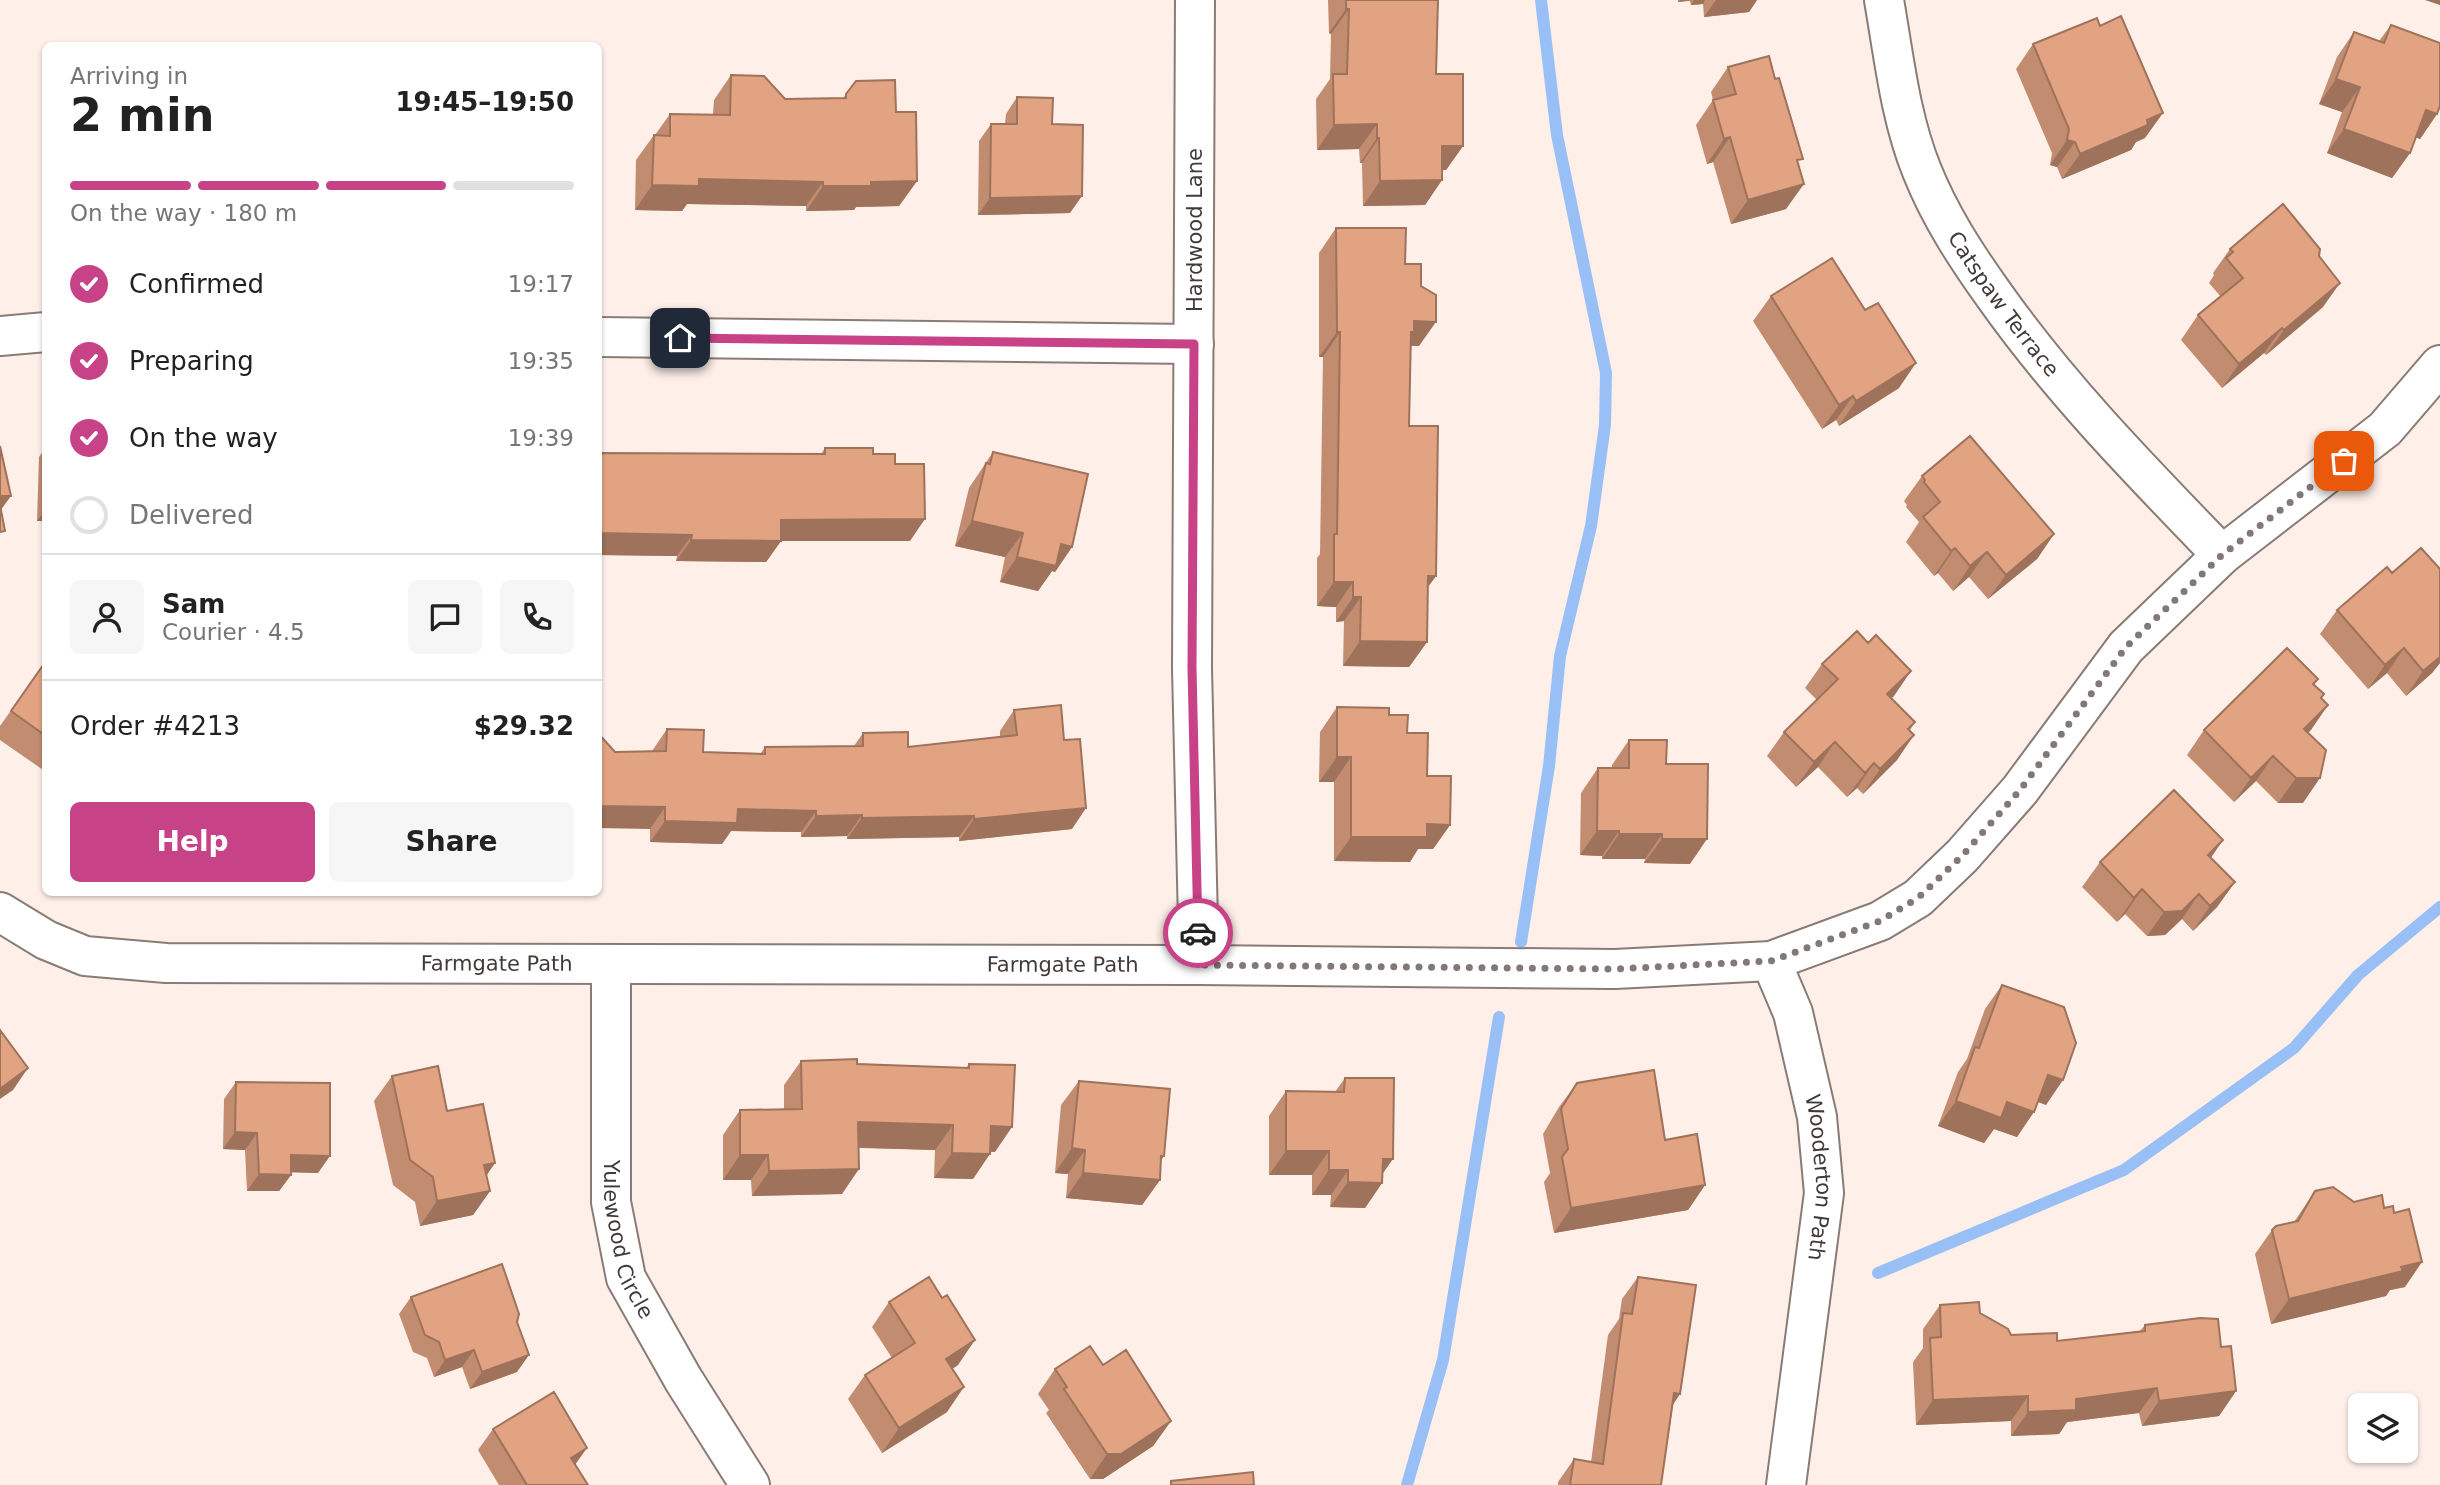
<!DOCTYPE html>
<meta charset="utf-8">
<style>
body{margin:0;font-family:"DejaVu Sans",sans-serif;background:#f6f6f6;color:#222;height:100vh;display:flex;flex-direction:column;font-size:26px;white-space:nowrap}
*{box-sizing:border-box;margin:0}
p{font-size:23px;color:#767676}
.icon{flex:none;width:38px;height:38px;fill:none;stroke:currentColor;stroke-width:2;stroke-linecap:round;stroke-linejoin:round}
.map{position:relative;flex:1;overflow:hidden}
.drawer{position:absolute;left:42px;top:42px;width:560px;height:854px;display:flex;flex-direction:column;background:#fff;border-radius:10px;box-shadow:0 2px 5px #0004}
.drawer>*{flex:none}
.controls{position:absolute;left:2348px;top:1393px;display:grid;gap:14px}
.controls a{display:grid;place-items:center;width:70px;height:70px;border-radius:10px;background:#fff;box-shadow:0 2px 5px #0004;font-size:35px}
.pin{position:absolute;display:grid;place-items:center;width:60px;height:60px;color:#fff;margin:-30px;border-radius:14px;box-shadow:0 4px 10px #0006}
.courier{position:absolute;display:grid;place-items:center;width:70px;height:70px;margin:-35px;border:5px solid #c74287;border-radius:50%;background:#fff;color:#222;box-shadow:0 2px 9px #0007}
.overview em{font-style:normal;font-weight:700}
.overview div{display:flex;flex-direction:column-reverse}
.overview{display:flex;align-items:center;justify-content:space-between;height:119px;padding:0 28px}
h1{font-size:46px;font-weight:700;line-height:52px}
.bar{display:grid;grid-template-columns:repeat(4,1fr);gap:10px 7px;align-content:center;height:84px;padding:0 28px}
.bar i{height:9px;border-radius:5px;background:#e0e0e0}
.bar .selected{background:#c74287}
.bar p{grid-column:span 4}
.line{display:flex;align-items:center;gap:18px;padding:0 28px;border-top:2px solid #e0e0e0}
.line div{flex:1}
.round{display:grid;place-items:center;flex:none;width:74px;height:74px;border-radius:10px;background:#f6f6f6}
ol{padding:0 28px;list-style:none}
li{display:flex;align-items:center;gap:21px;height:77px}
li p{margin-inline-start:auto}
li .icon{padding:7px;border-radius:50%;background:#c74287;color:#fff;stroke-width:4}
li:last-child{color:#767676}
li i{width:38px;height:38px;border:4px solid #e0e0e0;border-radius:50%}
.button{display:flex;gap:14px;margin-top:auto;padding:14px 28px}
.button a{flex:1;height:80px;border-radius:10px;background:#c74287;color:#fff;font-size:28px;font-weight:700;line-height:80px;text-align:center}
.button a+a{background:#f6f6f6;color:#222}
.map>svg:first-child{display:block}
</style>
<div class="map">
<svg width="2440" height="1485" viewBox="0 0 2440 1485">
<rect width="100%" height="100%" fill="#feefe9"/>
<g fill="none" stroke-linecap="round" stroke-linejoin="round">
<path stroke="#99c0f6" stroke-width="12" d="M1521 942 1549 766 1560 656 1591 526 1605 425 1606 373 1557 135 1541 0
M1878 1273 2124 1170 2294 1048 2358 975 2440 907
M1407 1485 1443 1360 1499 1017"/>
<defs>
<g id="street">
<path d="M1195 0 1192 668 1199 965"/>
<path id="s1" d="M1884 0C1894 57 1900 117 1922 171 1940 216 1966 256 1994 295 2061 390 2142 472 2222 555"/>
<path d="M0 336 46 332"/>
<path d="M598 337 1194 344"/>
<path id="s2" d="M0 912 46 940 85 956 166 963 1199 965 1615 969 1771 961 1880 921 1918 898 1962 856 2020 790 2126 647 2222 555 2385 429 2440 365"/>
<path id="s3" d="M1771 961 1793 1013 1817 1117 1824 1193 1786 1485"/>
<path id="s4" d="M611 964V1202L626 1278 683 1379 750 1485"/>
</g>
</defs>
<use href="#street" stroke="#887c76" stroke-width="42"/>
<use href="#street" stroke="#fff" stroke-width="38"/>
</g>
<path fill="#c28c70" d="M1328 0H1438L1436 74 1463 146 1446 170H1442V180L1425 205 1363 206 1362 163H1360L1359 149 1317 150 1316 99 1330 79 1331 34 1329 33Z
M1678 0H1757L1749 12 1704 17 1703 4 1691 5 1690 1 1678 2Z
M2391 25 2437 114 2420 139 2416 137 2410 153 2392 178 2327 153 2342 112 2319 104 2337 57 2354 32 2379 41Z
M2033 44 2145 138 2136 142 2131 150 2062 179 2057 167 2050 165 2052 153 2016 69Z
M1728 67 1798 165 1786 209 1731 224 1713 162 1707 164 1696 125 1713 100 1711 92Z
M731 75 785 99 843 98 856 81 896 112 917 181 899 206 856 207 854 210 806 211V206L687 204 682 211 635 210 636 160 654 135H655L670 114H713L714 100Z
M1017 97 1052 124 1070 213 978 215 979 141 991 124H1005L1006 114Z
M46 113V173H42V117Z
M1336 228 1405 264 1419 346H1410L1409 426 1436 576 1427 588V642L1409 667 1343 666 1344 621 1336 622V607L1317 606V558L1320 554 1323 357H1319V253Z
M2230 249 2319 256 2323 307 2266 355 2264 353 2222 388 2181 340 2198 315 2221 297 2209 283 2214 275 2213 273Z
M1771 296 1899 388 1839 426 1836 420 1822 429 1753 321Z
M46 447V521H37L39 457Z
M825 448 873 454 895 464 910 541H781L766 562 676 561 677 556 598 555V453L821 454Z
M993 452 1072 547 1055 572 1052 571 1038 591 1000 582 1005 557 955 546 969 488Z
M1922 476 2054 534 2037 559 1988 599 1969 577 1953 591 1938 573 1934 576 1906 542 1919 522 1906 507 1907 505 1904 501Z
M2440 569V663L2432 673 2406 696 2387 673 2368 689 2320 634 2337 610 2392 573Z
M46 661V772L0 740V726Z
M1822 664 1894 696 1891 698 1915 722 1910 730 1897 760 1863 794 1857 788 1847 797 1818 767 1796 787 1767 756 1784 732 1817 700 1805 688Z
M2318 679 2314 685 2321 699 2328 705 2308 733 2303 803H2278L2256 781 2234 802 2187 755 2204 730Z
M1337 707 1389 715 1407 733 1450 825 1433 849H1418L1410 862 1334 861V782H1319L1320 732Z
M1014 710 1072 829 959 841V837L847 839V836L801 837V832L731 831 722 844 650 842V829L615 752 652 751 667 729 703 752 761 753 765 747 854 746 863 733 908 747 1000 737V731Z
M1629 740 1666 764 1690 864 1644 863 1645 859H1602V856L1580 855 1581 793 1598 768H1612V765Z
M2211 858 2235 882 2217 907 2193 931 2182 919 2165 935 2147 936 2125 914 2117 922 2082 887 2100 862Z
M2002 985 2046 1105 2038 1102 2017 1137 1994 1129 1984 1143 1938 1126 1958 1072 1967 1059 1985 1009Z
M801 1061 966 1068 969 1064 995 1152 990 1151 973 1179 934 1178 935 1150 859 1148 842 1194 752 1196 751 1180H723V1135L740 1110 784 1109V1085Z
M392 1076 447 1111 495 1163 486 1175 490 1191 473 1215 420 1226 415 1202 393 1185 374 1101Z
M1345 1078 1383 1173 1382 1183 1365 1208 1330 1207 1331 1195H1312V1175H1269V1116L1286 1091 1335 1092Z
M1079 1081 1161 1161 1160 1180 1142 1205 1066 1198 1068 1174 1055 1173 1061 1105Z
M236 1082 318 1173 291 1172V1175L279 1191H247L245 1150 223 1149 224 1099Z
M1577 1083 1665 1140 1705 1185 1688 1210 1554 1233 1544 1182 1550 1173 1543 1134 1559 1107Z
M2315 1191 2405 1287 2390 1290 2386 1296 2271 1324 2255 1254 2272 1230 2294 1222Z
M1638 1277 1673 1405 1661 1485H1558V1482L1574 1459 1591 1462 1608 1335 1619 1319 1622 1299Z
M411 1297 517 1322V1372L470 1389 462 1367 434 1377 427 1358 413 1352 399 1314Z
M889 1302 958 1365 952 1369 947 1412 882 1453 848 1399 865 1375 892 1358 872 1327Z
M1940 1305 1980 1313 2011 1335 2057 1341 2140 1331 2145 1325 2221 1347 2236 1391 2219 1416 2142 1426 2139 1413 2067 1422 2059 1434 2011 1436V1421L1916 1425 1913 1362 1923 1348V1329Z
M1103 1365 1171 1421 1153 1446 1103 1479H1090L1046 1413 1049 1410 1038 1394 1055 1369Z
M493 1429 575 1464 588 1485H499L478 1450Z"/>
<path fill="#9e725b" d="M1680 0H1691L1678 2Z
M1694 0H1705L1703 4 1691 5Z
M1716 0H1757L1749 12 1704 17Z
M2425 0H2440V5Z
M1346 9H1349L1331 34 1329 33Z
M2336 79 2360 87 2342 112 2319 104Z
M2426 110 2437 114 2420 139 2409 135Z
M2163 113 2145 138 2136 142 2131 150 2062 179 2080 154Z
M1377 124 1359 149 1317 150 1334 125Z
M2344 129 2410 153 2392 178 2327 153Z
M1730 137 1713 162 1707 164 1724 139Z
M1377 138H1379L1362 163H1360Z
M2067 140 2075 142 2057 167 2050 165Z
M1442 146H1463L1446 170 1424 171Z
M699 179 823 182 806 206 687 204 682 211 635 210 652 185Z
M1442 180 1425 205 1363 206 1380 181Z
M917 181 899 206 856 207 854 210 806 211 823 186 871 182Z
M1804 184 1786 209 1731 224 1748 200Z
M1082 196 1070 213 978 215 990 198Z
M2340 283 2323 307 2266 355 2284 330Z
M1414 321 1436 322 1419 346H1404Z
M2282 328 2264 353 2222 388 2239 364Z
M1337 332H1340L1323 357H1319Z
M1916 363 1899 388 1839 426 1856 401Z
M1853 396 1836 420 1822 429 1839 405Z
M0 496H11L0 511Z
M46 509V521H37Z
M925 519 910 541H781L766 562 676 561 691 540 781 520Z
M972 521 1023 533 1005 557 955 546Z
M598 533 692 535 677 556 598 555Z
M2054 534 2037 559 1988 599 2006 575Z
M1061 544 1072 547 1055 572 1052 571 1038 591 1000 582 1017 557Z
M1955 548 1938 573 1934 576 1951 551Z
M1987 552 1969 577 1953 591 1970 566Z
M1428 576H1436L1418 600Z
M1334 582H1353L1336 607 1317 606Z
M1353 597H1361L1344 621 1336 622Z
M1360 641 1427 642 1409 667 1343 666Z
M2404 648 2387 673 2368 689 2385 665Z
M2440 657V663L2432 673 2406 696 2423 671Z
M1911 671 1894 696 1870 719 1887 694Z
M2328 705 2311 730 2287 754 2304 729Z
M1914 735 1897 760 1863 794 1880 769Z
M1835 742 1818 767 1796 787 1814 762Z
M2273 756 2256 781 2234 802 2251 778Z
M1337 757H1351L1334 782H1319Z
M1874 763 1857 788 1847 797 1865 773Z
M2296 778H2320L2303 803H2278Z
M598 806 665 807 650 829 598 828Z
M1086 808 1072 829 959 841 974 819Z
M738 809 816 811 801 832 731 831 722 844 650 842 665 821Z
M862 815 847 836 801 837 816 816Z
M974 816 959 837 847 839 862 818Z
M1427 824 1450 825 1433 849H1418L1410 862 1334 861 1351 837Z
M1597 831H1619L1602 856 1580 855Z
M1619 834H1662L1645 859H1602Z
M1662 839H1707L1690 864 1644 863Z
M2223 840 2206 865 2208 855Z
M2235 882 2217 907 2193 931 2210 906Z
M2142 889 2125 914 2117 922 2134 898Z
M2199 894 2182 919 2165 935 2147 936 2164 912Z
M28 1068 13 1090 0 1099V1089Z
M2048 1075 2063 1080 2046 1105 2031 1099Z
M1956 1101 2007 1102 2034 1112 2017 1137 1994 1129 1984 1143 1938 1126Z
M858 1122 953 1125 935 1150 841 1147Z
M991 1126 1012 1127 995 1152 973 1151Z
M235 1132 257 1133 245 1150 223 1149Z
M1072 1148 1085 1150 1068 1174 1055 1173Z
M1286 1151H1329L1312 1175H1269Z
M952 1153 990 1154 973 1179 934 1178Z
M291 1155 330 1156 318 1173 280 1172Z
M740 1155H768L751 1180H723Z
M1161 1156H1164L1148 1179 1160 1180 1142 1205 1066 1198 1083 1173Z
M1383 1159H1393L1376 1183H1382L1365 1208 1330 1207 1348 1182Z
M495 1163 478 1188 484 1165Z
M859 1169 842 1194 752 1196 769 1171Z
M1329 1170H1348L1331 1195H1312Z
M259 1174 291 1175 279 1191H247Z
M1705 1185 1688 1210 1554 1233 1571 1208Z
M490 1191 473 1215 420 1226 437 1201Z
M2422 1262 2405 1287 2390 1290 2386 1296 2271 1324 2289 1299Z
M975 1340 958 1365 929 1384 946 1359Z
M474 1350 462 1367 434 1377 445 1360Z
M529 1355 517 1372 470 1389 482 1372Z
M964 1387 947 1412 882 1453 899 1428Z
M2157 1388 2139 1413 2067 1422 2059 1434 2011 1436 2028 1412 2076 1399Z
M2236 1391 2219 1416 2142 1426 2159 1401Z
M1674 1393 1680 1394 1665 1417Z
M2028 1396 2011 1421 1916 1425 1933 1400Z
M1171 1421 1153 1446 1103 1479H1090L1107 1454Z
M587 1448 572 1469 571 1458Z"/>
<path fill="#e2a382" stroke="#9e725b" stroke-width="2" d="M1346 0H1438L1436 74H1463V146H1442V180L1380 181 1379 138H1377V124L1334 125 1333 74H1347L1349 9H1346Z
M2121 16 2163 113 2147 120 2148 125 2080 154 2075 142 2067 140 2069 129 2033 44 2097 18 2100 26Z
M2391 25 2440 43V106L2437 114 2426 110 2410 153 2344 129 2360 87 2336 79 2354 32 2384 43Z
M1769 56 1775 79 1779 78 1803 159 1797 160 1804 184 1748 200 1730 137 1724 139 1713 100 1736 94 1728 67Z
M731 75 764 76 785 99 846 98V94L856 81 895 80 896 112H916L917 181 871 182V186H823V182L699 179V186L652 185 654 135 670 136V114L730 115Z
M1017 97 1053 98 1052 124 1083 125 1082 196 990 198 991 124H1017Z
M598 103H600L599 163H598Z
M2283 204 2320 249 2319 256 2340 283 2284 330 2282 328 2239 364 2198 315 2243 278 2226 258 2233 252 2230 249Z
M1336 228H1406L1405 264H1421V286L1436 295V322L1414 321V332H1411L1409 426H1438L1436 576H1428L1427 642 1360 641 1361 597H1353V582H1334V534H1337L1340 332H1337Z
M1832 258 1865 310 1878 303 1916 363 1856 401 1853 396 1839 405 1771 296Z
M1970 436 2054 534 2006 575 1987 552 1970 566 1955 548 1951 551 1923 517 1940 502 1924 482 1925 480 1922 476Z
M0 446 11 496H0Z
M825 448H873V454H895V464H924L925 519 781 520V541L691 540 692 535 598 533V453L825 454Z
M993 452 1088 474 1072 547 1061 544 1056 566 1017 557 1023 533 972 521 986 463 990 464Z
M0 505 5 531 0 532Z
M2421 548 2440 569V657L2423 671 2404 648 2385 665 2337 610 2387 567 2392 573Z
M1857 631 1868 643 1876 635 1911 671 1887 694 1915 722 1908 729 1914 735 1880 769 1874 763 1865 773 1835 742 1814 762 1784 732 1838 679 1822 664Z
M2287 648 2318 679 2313 684 2324 694 2321 698 2328 705 2304 729 2326 750 2320 778H2296L2273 756 2251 778 2204 730Z
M46 661V736L11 711Z
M1061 705 1064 740 1080 739 1086 808 974 819V816L862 818V815L816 816V811L738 809 737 823 665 821V807L598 806V733L615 752 666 751 667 729 704 730 703 752 765 754V747L863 746V733L908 732V747L1017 735 1014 710Z
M1337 707 1389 708V715H1408L1407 733H1428L1427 776H1451L1450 825 1427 824V837H1351V757H1337Z
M1629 740H1667L1666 764H1708L1707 839H1662V834H1619V831H1597L1598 768H1629Z
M2174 790 2223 840 2208 855 2235 882 2210 906 2199 894 2182 911 2164 912 2142 889 2134 898 2100 862Z
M2002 985 2064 1007 2076 1043 2063 1080 2048 1075 2034 1112 2007 1102 2001 1118 1956 1101 1975 1047 1979 1048Z
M0 1030 28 1068 0 1089Z
M857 1059V1064L969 1068V1064L1015 1065 1012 1127 991 1126 990 1154 952 1153 953 1125 858 1122 859 1169 769 1171 768 1155H740V1110L802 1109 801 1061Z
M438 1066 447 1111 483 1104 495 1163 484 1165 490 1191 437 1201 433 1177 410 1160 392 1076Z
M1654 1070 1665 1140 1697 1134 1705 1185 1571 1208 1562 1157 1568 1149 1561 1109 1577 1083Z
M1345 1078H1394L1393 1159H1383L1382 1183 1348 1182V1170H1329V1151H1286V1091L1344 1092Z
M1079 1081 1170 1089 1164 1156H1161L1160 1180 1083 1173 1085 1150 1072 1148Z
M236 1082 330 1083V1156L291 1155V1175L259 1174 257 1133 235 1132Z
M2333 1187 2354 1202 2382 1195 2384 1208 2393 1206 2394 1213 2409 1209 2422 1262 2401 1267 2403 1271 2289 1299 2272 1230 2276 1226 2298 1221 2315 1191Z
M502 1264 519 1314 517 1322 529 1355 482 1372 474 1350 445 1360 439 1342 425 1335 411 1297Z
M929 1277 942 1298 947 1295 975 1340 946 1359 964 1387 899 1428 865 1375 915 1343 889 1302Z
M1638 1277 1696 1285 1680 1394 1674 1393 1661 1485H1570L1574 1459 1603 1464 1623 1313 1632 1314Z
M1979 1302 1980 1313 2008 1329 2011 1335 2057 1333V1341L2145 1331V1325L2200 1318 2218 1319 2221 1347 2231 1346 2236 1391 2159 1401 2157 1388 2076 1399V1410L2028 1412V1396L1933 1400 1930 1338 1941 1337 1940 1305Z
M1090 1346 1103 1365 1126 1350 1171 1421 1121 1454H1107L1064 1389 1067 1387 1055 1369Z
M554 1392 587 1448 571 1458 588 1485H527L493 1429Z
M1253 1472 1254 1485H1171V1481Z"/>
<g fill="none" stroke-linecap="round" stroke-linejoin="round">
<path stroke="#827976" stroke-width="7" stroke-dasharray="0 12.6" d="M1198 933 1199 965 1615 969 1771 961 1880 921 1918 898 1962 856 2020 790 2126 647 2222 555 2344 461"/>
<path stroke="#c74287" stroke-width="9" d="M680 338 1194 344 1192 668 1198 933"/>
</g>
<g text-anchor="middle" stroke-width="5" stroke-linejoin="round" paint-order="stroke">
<g font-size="21" fill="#403a38" stroke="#fff">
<text transform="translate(1195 230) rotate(-90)" y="7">Hardwood Lane</text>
<text dy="7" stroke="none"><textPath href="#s1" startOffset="332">Catspaw Terrace</textPath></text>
<text dy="7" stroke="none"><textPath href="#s2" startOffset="508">Farmgate Path</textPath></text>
<text dy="7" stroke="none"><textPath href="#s2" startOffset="1074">Farmgate Path</textPath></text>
<text dy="7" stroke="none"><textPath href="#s3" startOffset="224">Wooderton Path</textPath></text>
<text dy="7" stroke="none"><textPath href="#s4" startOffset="278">Yulewood Circle</textPath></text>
</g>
</g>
</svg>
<div class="controls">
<a><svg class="icon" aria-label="layers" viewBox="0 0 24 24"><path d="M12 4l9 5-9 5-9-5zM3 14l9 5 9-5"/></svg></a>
</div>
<div class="pin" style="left:2344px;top:461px;background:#ea580c"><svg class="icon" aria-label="bag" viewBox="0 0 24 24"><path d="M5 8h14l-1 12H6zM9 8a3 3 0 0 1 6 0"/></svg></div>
<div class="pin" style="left:680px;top:338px;background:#1f2937"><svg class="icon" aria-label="home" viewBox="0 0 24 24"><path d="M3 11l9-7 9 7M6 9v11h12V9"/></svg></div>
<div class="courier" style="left:1198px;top:933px"><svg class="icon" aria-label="car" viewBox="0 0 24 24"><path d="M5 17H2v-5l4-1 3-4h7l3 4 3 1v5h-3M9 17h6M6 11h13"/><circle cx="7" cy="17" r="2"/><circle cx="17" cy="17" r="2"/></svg></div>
<section class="drawer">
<div class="overview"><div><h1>2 min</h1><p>Arriving in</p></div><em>19:45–19:50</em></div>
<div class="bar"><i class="selected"></i><i class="selected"></i><i class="selected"></i><i></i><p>On the way · 180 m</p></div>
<ol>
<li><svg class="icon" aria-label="check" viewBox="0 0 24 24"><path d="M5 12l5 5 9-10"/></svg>Confirmed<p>19:17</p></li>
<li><svg class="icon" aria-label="check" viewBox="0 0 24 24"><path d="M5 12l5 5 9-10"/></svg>Preparing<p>19:35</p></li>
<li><svg class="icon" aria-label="check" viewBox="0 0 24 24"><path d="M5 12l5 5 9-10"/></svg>On the way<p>19:39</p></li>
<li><i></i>Delivered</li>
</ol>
<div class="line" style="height:126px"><a class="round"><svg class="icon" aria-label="person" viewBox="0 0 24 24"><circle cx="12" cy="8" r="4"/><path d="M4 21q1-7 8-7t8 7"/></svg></a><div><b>Sam</b><p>Courier · 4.5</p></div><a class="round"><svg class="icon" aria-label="chat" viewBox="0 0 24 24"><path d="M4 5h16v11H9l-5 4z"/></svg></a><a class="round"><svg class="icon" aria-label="phone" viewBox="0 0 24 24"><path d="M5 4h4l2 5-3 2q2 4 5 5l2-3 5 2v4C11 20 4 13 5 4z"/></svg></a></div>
<div class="line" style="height:91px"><div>Order #4213</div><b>$29.32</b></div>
<div class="button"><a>Help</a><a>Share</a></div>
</section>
</div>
